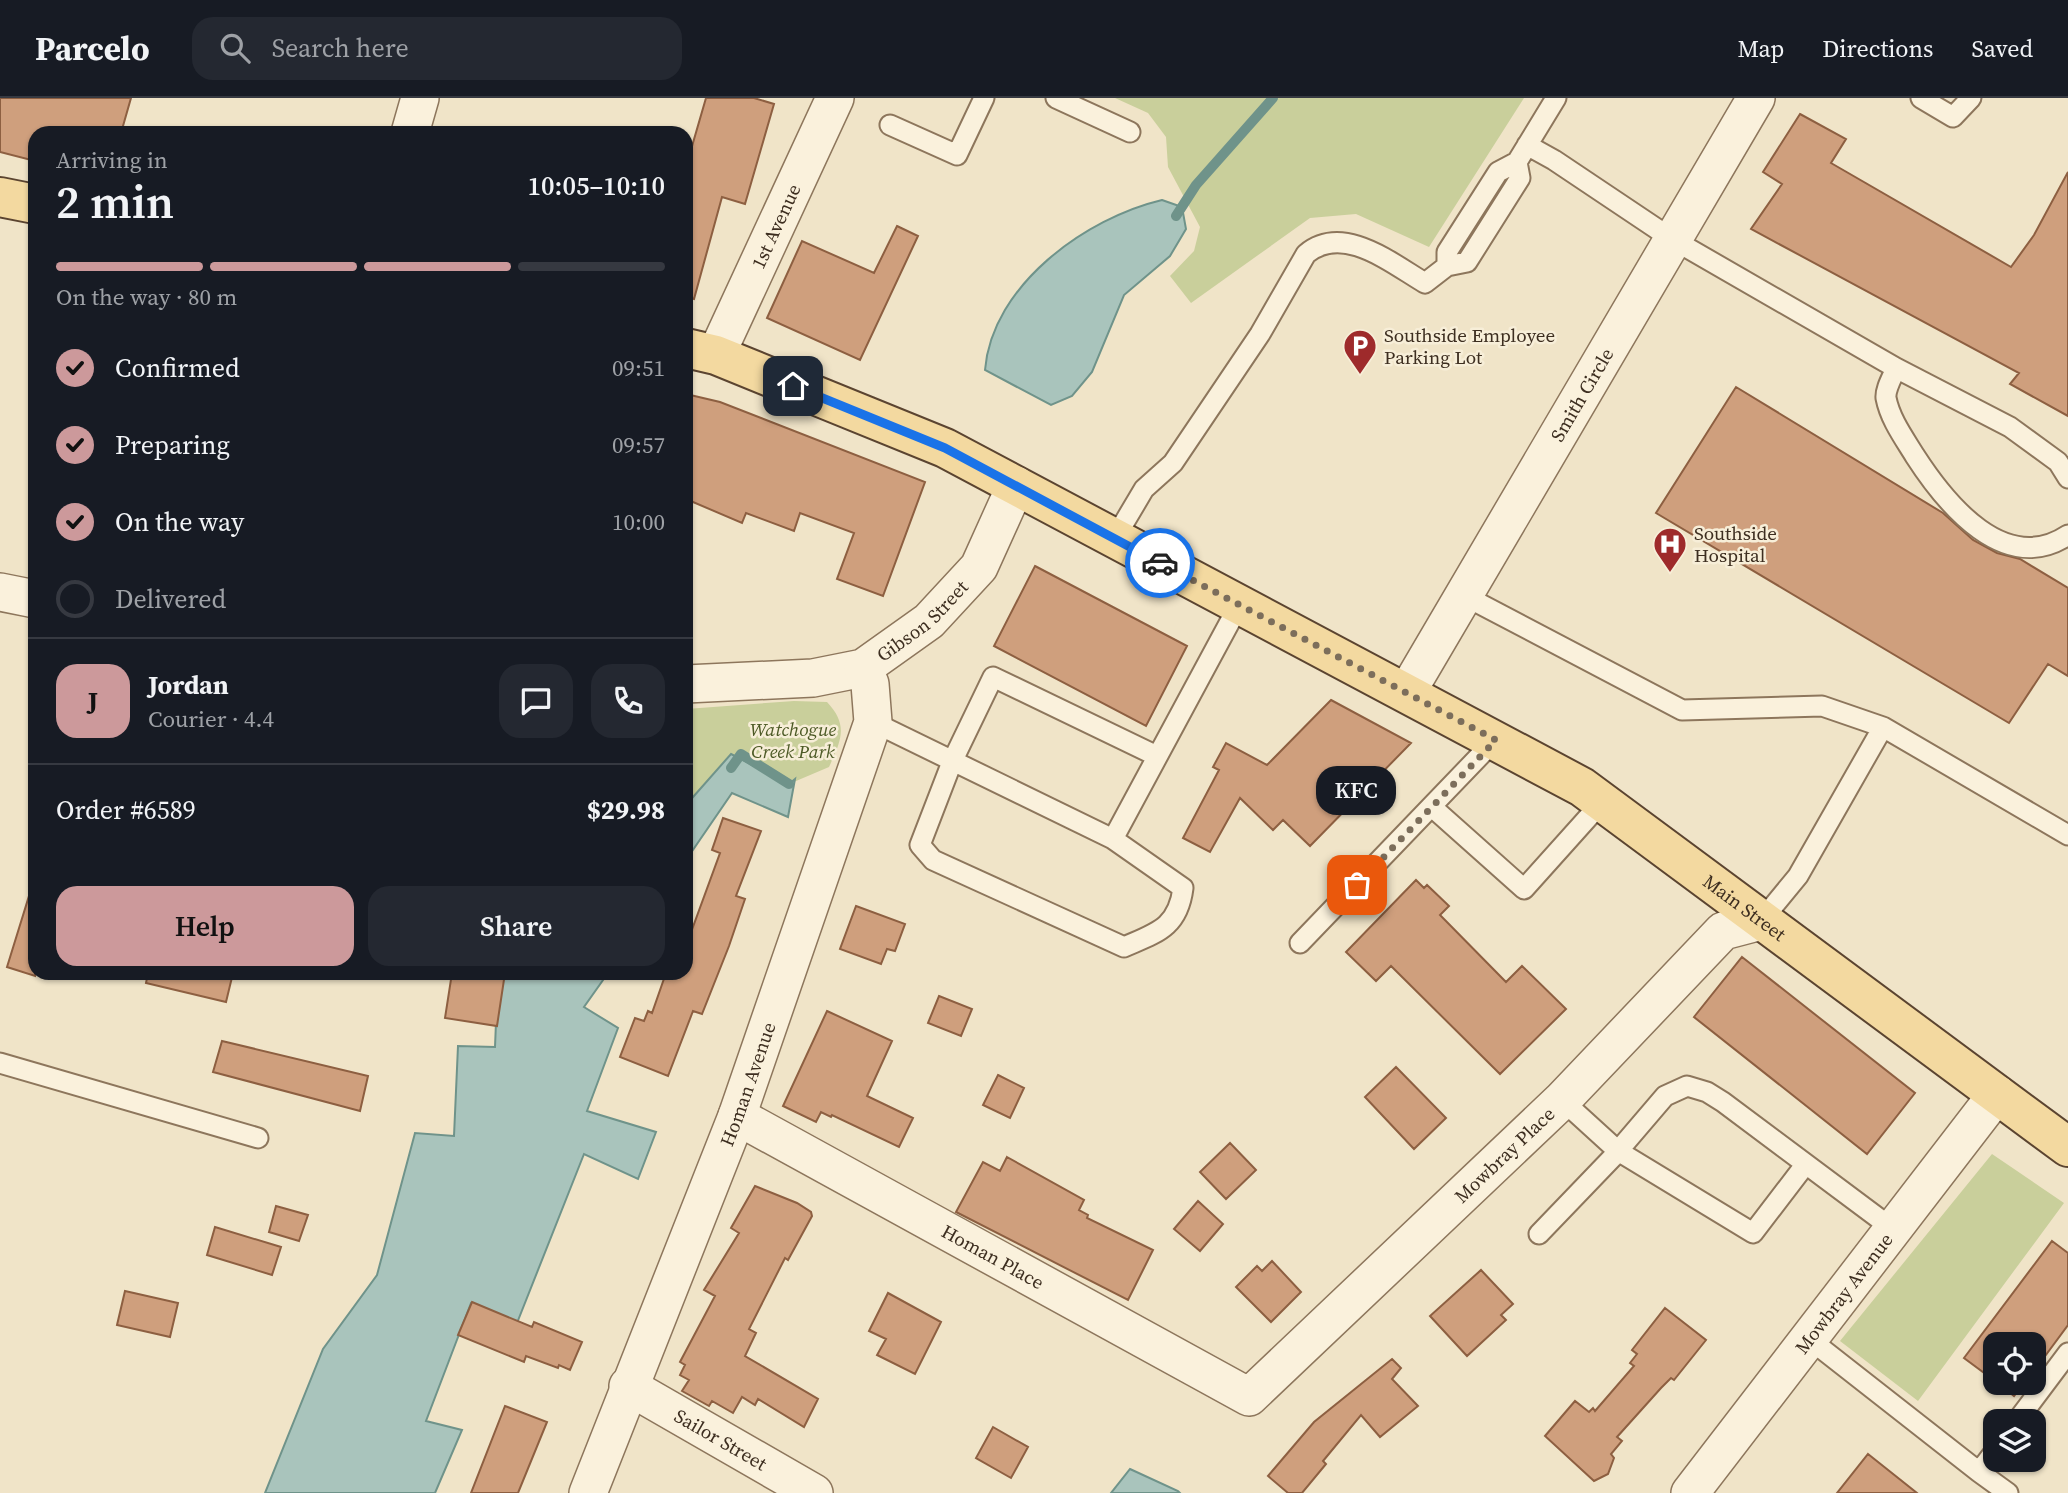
<!DOCTYPE html>
<meta charset="utf-8">
<style>
body{margin:0;font-family:"Source Serif 4",serif;background:#242831;color:#f1f3f6;height:100vh;display:flex;flex-direction:column;font-size:26px;white-space:nowrap}
*{box-sizing:border-box;margin:0}
p{font-size:23px;color:#9ea1a6}
.icon{flex:none;width:38px;height:38px;fill:none;stroke:currentColor;stroke-width:2;stroke-linecap:round;stroke-linejoin:round}
.map{position:relative;flex:1;overflow:hidden}
.details{position:absolute;left:28px;top:28px;width:665px;height:854px;display:flex;flex-direction:column;background:#171b24;border-radius:21px;box-shadow:0 2px 5px #0004}
.details>*{flex:none}
.tools{position:absolute;left:1983px;top:1234px;display:grid;gap:14px}
.tools a{display:grid;place-items:center;width:63px;height:63px;border-radius:14px;background:#171b24;box-shadow:0 2px 5px #0004;font-size:35px}
.pin{position:absolute;display:grid;place-items:center;width:60px;height:60px;color:#fff;margin:-30px;border-radius:14px;box-shadow:0 4px 10px #0006}
.courier{position:absolute;display:grid;place-items:center;width:70px;height:70px;margin:-35px;border:5px solid #1a73e8;border-radius:50%;background:#fff;color:#222;box-shadow:0 2px 9px #0007}
.bubble{position:absolute;height:49px;border-radius:21px;background:#171b24;box-shadow:0 2px 5px #0004;font-size:23px;font-weight:600;line-height:49px;text-align:center}
.headline em{font-style:normal;font-weight:600}
.headline div{display:flex;flex-direction:column-reverse}
.headline{display:flex;align-items:center;justify-content:space-between;height:119px;padding:0 28px}
h1{font-size:46px;font-weight:600;line-height:52px}
.bar{display:grid;grid-template-columns:repeat(4,1fr);gap:10px 7px;align-content:center;height:84px;padding:0 28px}
.bar i{height:9px;border-radius:5px;background:#363941}
.bar .current{background:#cc999b}
.bar p{grid-column:span 4}
.line{display:flex;align-items:center;gap:18px;padding:0 28px;border-top:2px solid #363941}
.line div{flex:1}
.round{display:grid;place-items:center;flex:none;width:74px;height:74px;border-radius:21px;background:#242831}
ol{padding:0 28px;list-style:none}
li{display:flex;align-items:center;gap:21px;height:77px}
li p{margin-inline-start:auto}
li .icon{padding:7px;border-radius:50%;background:#cc999b;color:#111;stroke-width:4}
li:last-child{color:#9ea1a6}
li i{width:38px;height:38px;border:4px solid #363941;border-radius:50%}
.button{display:flex;gap:14px;margin-top:auto;padding:14px 28px}
.button a{flex:1;height:80px;border-radius:21px;background:#cc999b;color:#111;font-size:28px;font-weight:600;line-height:80px;text-align:center}
.button a+a{background:#242831;color:#f1f3f6}
header{display:flex;align-items:center;gap:42px;box-sizing:border-box;height:98px;padding:0 35px;background:#171b24;border-bottom:2px solid #363941}
header strong{font-size:33px}
nav{display:flex;gap:38px;margin-inline-start:auto;font-size:24px}
.search{width:490px;height:63px;background:#242831;display:flex;align-items:center;gap:18px;box-sizing:border-box;padding:0 24px;border-radius:21px;color:#9ea1a6;font-size:26px}
.map>svg:first-child{display:block}
</style>
<header>
<strong>Parcelo</strong>
<div class="search"><svg class="icon" aria-label="search" viewBox="0 0 24 24"><circle cx="10" cy="10" r="6"/><path d="M15 15l6 6"/></svg>Search here</div>
<nav><a>Map</a><a>Directions</a><a>Saved</a></nav>
</header>
<div class="map">
<svg width="2068" height="1395" viewBox="0 0 2068 1395">
<rect width="100%" height="100%" fill="#f0e4c8"/>
<path fill="#c9cf9b" d="M1115 0H1524L1429 149 1356 116 1310 120 1191 205 1170 178 1194 153 1200 129 1168 69 1166 39 1148 15Z
M794 603 827 604C849 627 841 643 829 669L789 686 731 656 686 707V611Z
M1992 1056 2064 1105 1918 1303 1840 1243Z"/>
<path fill="#a9c4bc" stroke="#6f938a" stroke-width="2" d="M1162 102 1182 109 1186 131 1170 158 1124 197 1092 274 1072 298 1051 307 985 272C992 187 1086 120 1162 102Z
M731 656 789 686 795 681 788 719 732 695 686 762V707Z
M498 875H608L584 909 618 930 587 1013 656 1034 638 1081 584 1056 517 1225 471 1205 426 1323 462 1332 435 1395H265L323 1251 377 1177 415 1035 454 1038 458 948 495 949Z
M1130 1371 1178 1393 1180 1395H1111Z"/>
<g fill="none" stroke-linecap="round" stroke-linejoin="round">
<path stroke="#6f938a" stroke-width="10" d="M1176 118 1196 87 1273 0
M731 670 741 656 789 686"/>
</g>
<path fill="#cf9f7d" stroke="#8d5f41" stroke-width="2" d="M0 0H131L121 35H35V63L0 54Z
M706 0H754L774 6 745 106 722 99 694 201 686 199V69Z
M1800 16 1846 41 1831 65 2011 169 2034 137 2068 74V318L2010 286 2019 275 1751 131 1782 86 1763 74Z
M897 128 918 138 860 262 767 220 802 143 874 175Z
M1736 289 1943 415 1973 442 1997 455 2020 461 2068 490V578L2048 566 2009 625 1656 415Z
M686 296 720 304 925 384 883 498 837 481 854 435 800 415 794 433 746 415 742 425 686 401Z
M1035 468 1187 548 1146 628 994 548Z
M1331 602 1411 645 1310 748 1283 722 1273 732 1240 700 1210 754 1183 740 1219 672 1213 669 1226 645 1267 667Z
M723 720 761 733 736 798 745 801 729 848 702 916 693 913 668 978 620 959 635 920 644 923 648 913 652 915 666 875H686V848L720 755 712 752Z
M1416 782 1424 790 1427 787 1449 808 1440 817 1506 884 1522 868 1566 911 1500 976 1391 868 1376 883 1346 854Z
M29 798 35 799V878L7 869Z
M856 808 905 826 895 853 887 851 881 866 840 851Z
M1742 859 1915 995 1867 1056 1694 919Z
M148 875H233L226 904 146 885Z
M452 875H505L497 928 445 920Z
M939 898 972 911 961 938 928 925Z
M827 913 892 943 867 998 913 1020 899 1049 832 1017 831 1019 821 1014 816 1024 783 1008Z
M222 943 368 978 360 1013 213 974Z
M1396 969 1446 1020 1414 1051 1365 999Z
M998 977 1024 990 1010 1020 983 1007Z
M1230 1045 1256 1072 1226 1101 1200 1074Z
M1007 1059 1084 1102 1079 1112 1088 1117 1087 1120 1153 1152 1128 1202 956 1114 983 1064 1000 1073Z
M755 1088 797 1105 811 1114 812 1118 788 1162 785 1160 749 1231 756 1235 745 1258 818 1301 804 1329 758 1301 755 1307 742 1299 733 1315 712 1303 709 1308 682 1293 689 1282 680 1277 685 1267 680 1264 715 1198 704 1192 739 1135 731 1130Z
M1198 1103 1223 1126 1200 1153 1174 1131Z
M276 1108 308 1117 299 1143 269 1134Z
M215 1129 281 1149 272 1177 207 1157Z
M2052 1143 2068 1155V1227L2034 1273V1246H1995V1283L1964 1260Z
M1272 1163 1301 1194 1271 1224 1236 1189 1257 1168 1262 1173Z
M1481 1172 1513 1206 1501 1217 1506 1222 1467 1258 1430 1218Z
M125 1193 178 1205 170 1239 117 1227Z
M888 1195 941 1224 915 1276 877 1257 886 1241 869 1233Z
M472 1204 532 1229 534 1224 582 1244 570 1272 559 1267 558 1270 526 1258 524 1264 458 1237Z
M1665 1210 1706 1242 1674 1282 1671 1280 1661 1290 1617 1339 1622 1343 1611 1356 1614 1360 1608 1376 1594 1383 1545 1338 1575 1303 1589 1314 1593 1310 1595 1313 1634 1268 1630 1265 1637 1256 1632 1252Z
M1392 1261 1401 1270 1392 1281 1418 1308 1380 1339 1361 1317 1323 1363 1326 1366 1302 1395H1288L1268 1378 1314 1324Z
M1997 1284H2025L2014 1298Z
M505 1308 547 1324 518 1395H471Z
M993 1329 1028 1349 1011 1380 976 1360Z
M1868 1356 1917 1395H1837Z"/>
<g fill="none" stroke-linecap="round" stroke-linejoin="round">
<defs>
<path id="service" d="M1056 0 1130 34
M1921 0 1953 19 1971 0
M890 27 957 57 984 0
M1527 47 1554 62 1672 141 1896 270 2010 329 2058 364 2068 380
M1447 168V154L1498 74 1517 64 1556 0
M1896 270C1893 278 1885 291 1886 300 1890 321 1904 340 1915 358 1946 406 2005 479 2068 437
M1115 440 1144 391 1173 365 1260 236 1306 156C1343 125 1391 165 1425 185L1447 168 1467 164 1520 80 1517 64
M1463 497 1682 612 1822 608 1883 629 2068 737
M873 624 1113 741 1239 507
M1432 709 1524 791 1602 704
M1113 741 1183 790C1178 830 1156 835 1124 849L933 762 920 747 952 664 993 579 1157 658
M1761 823 1798 778 1883 629
M1300 845 1495 642
M0 965 258 1040
M1562 1002 1618 1053 1753 1135 1805 1067
M1539 1136 1612 1060 1665 998 1687 988 1707 994 1723 1004 1893 1131
M1808 1240 1979 1374
M2017 1323 2068 1255
M1995 1353 1979 1374 2008 1395"/>
<g id="minor">
<path d="M410 35 420 0"/>
<path id="s1" d="M716 257 835 0"/>
<path d="M0 494 35 501"/>
<path id="s2" d="M686 586 813 580 863 570 929 523 979 469 1016 387"/>
<path id="s3" d="M1407 594 1756 0"/>
<path id="s4" d="M737 1018 1249 1299 1562 1002 1723 833 1761 823"/>
<path id="s5" d="M628 1288 814 1395"/>
<path id="s6" d="M588 1395 737 1018 873 624 870 586 863 570"/>
<path id="s7" d="M1690 1395 1997 996"/>
</g>
<g id="primary">
<path d="M0 99 35 106"/>
<path id="s8" d="M686 250 716 257 945 350 1582 689 2068 1049"/>
</g>
</defs>
<use href="#service" stroke="#8d765c" stroke-width="23"/>
<use href="#minor" stroke="#8d765c" stroke-width="40"/>
<use href="#primary" stroke="#5b4430" stroke-width="42"/>
<use href="#service" stroke="#faf1dc" stroke-width="19"/>
<use href="#minor" stroke="#faf1dc" stroke-width="37"/>
<use href="#primary" stroke="#f3d9a0" stroke-width="38"/>
</g>
<g fill="none" stroke-linecap="round" stroke-linejoin="round">
<path stroke="#7c6e5b" stroke-width="7" stroke-dasharray="0 12.6" d="M1160 465 1496 642 1357 787"/>
<path stroke="#1a73e8" stroke-width="9" d="M793 288 945 350 1160 465"/>
</g>
<defs>
<symbol id="parking-pin" viewBox="-11 -11 22 30"><path d="M0 17L-7.5 6A9.5 9.5 0 1 1 7.5 6Z" fill="#9e2a2b" stroke="#f7eed8"/><path d="M-3.5-5.5H1a3.5 3.5 0 0 1 0 7H-1V5.5H-3.5ZM-1-3.4V-.6H.8a1.4 1.4 0 0 0 0-2.8Z" fill="#fff"/></symbol>
<symbol id="hospital-pin" viewBox="-11 -11 22 30"><path d="M0 17L-7.5 6A9.5 9.5 0 1 1 7.5 6Z" fill="#9e2a2b" stroke="#f7eed8"/><path d="M-5-5h3v3.5h4V-5h3V5h-3V1.5h-4V5h-3Z" fill="#fff"/></symbol>
</defs>
<g fill-rule="evenodd">
<use href="#parking-pin" x="1341" y="229" width="38" height="52"/>
<use href="#hospital-pin" x="1651" y="427" width="38" height="52"/>
</g>
<g text-anchor="middle" stroke-width="5" stroke-linejoin="round" paint-order="stroke">
<g font-size="19" fill="#3d2e20" stroke="#f7eed8">
<text dy="7" stroke="none"><textPath href="#s1" startOffset="142">1st Avenue</textPath></text>
<text dy="7" stroke="none"><textPath href="#s3" startOffset="345">Smith Circle</textPath></text>
<text dy="7" stroke="none"><textPath href="#s2" startOffset="254">Gibson Street</textPath></text>
<text dy="7" stroke="none"><textPath href="#s8" startOffset="1202">Main Street</textPath></text>
<text dy="7" stroke="none"><textPath href="#s6" startOffset="439">Homan Avenue</textPath></text>
<text dy="7" stroke="none"><textPath href="#s4" startOffset="936">Mowbray Place</textPath></text>
<text dy="7" stroke="none"><textPath href="#s4" startOffset="292">Homan Place</textPath></text>
<text dy="7" stroke="none"><textPath href="#s7" startOffset="252">Mowbray Avenue</textPath></text>
<text dy="7" stroke="none"><textPath href="#s5" startOffset="107">Sailor Street</textPath></text>
</g>
<g font-size="19" fill="#3d2e20" stroke="#f7eed8" text-anchor="start">
<text x="1384" y="244">Southside Employee<tspan x="1384" dy="22">Parking Lot</tspan></text>
<text x="1694" y="442">Southside<tspan x="1694" dy="22">Hospital</tspan></text>
</g>
<g font-size="19" font-style="italic" fill="#4d5a26" stroke="#f7eed8">
<text x="793" y="638">Watchogue<tspan x="793" dy="22">Creek Park</tspan></text>
</g>
</g>
</svg>
<div class="tools">
<a><svg class="icon" aria-label="locate" viewBox="0 0 24 24"><circle cx="12" cy="12" r="6"/><path d="M12 2v4M12 18v4M2 12h4M18 12h4"/></svg></a>
<a><svg class="icon" aria-label="layers" viewBox="0 0 24 24"><path d="M12 4l9 5-9 5-9-5zM3 14l9 5 9-5"/></svg></a>
</div>
<div class="pin" style="left:1357px;top:787px;background:#ea580c"><svg class="icon" aria-label="bag" viewBox="0 0 24 24"><path d="M5 8h14l-1 12H6zM9 8a3 3 0 0 1 6 0"/></svg></div>
<div class="pin" style="left:793px;top:288px;background:#1f2937"><svg class="icon" aria-label="home" viewBox="0 0 24 24"><path d="M3 11l9-7 9 7M6 9v11h12V9"/></svg></div>
<div class="courier" style="left:1160px;top:465px"><svg class="icon" aria-label="car" viewBox="0 0 24 24"><path d="M5 17H2v-5l4-1 3-4h7l3 4 3 1v5h-3M9 17h6M6 11h13"/><circle cx="7" cy="17" r="2"/><circle cx="17" cy="17" r="2"/></svg></div>
<div class="bubble" style="left:1316px;top:668px;width:80px">KFC</div>
<section class="details">
<div class="headline"><div><h1>2 min</h1><p>Arriving in</p></div><em>10:05–10:10</em></div>
<div class="bar"><i class="current"></i><i class="current"></i><i class="current"></i><i></i><p>On the way · 80 m</p></div>
<ol>
<li><svg class="icon" aria-label="check" viewBox="0 0 24 24"><path d="M5 12l5 5 9-10"/></svg>Confirmed<p>09:51</p></li>
<li><svg class="icon" aria-label="check" viewBox="0 0 24 24"><path d="M5 12l5 5 9-10"/></svg>Preparing<p>09:57</p></li>
<li><svg class="icon" aria-label="check" viewBox="0 0 24 24"><path d="M5 12l5 5 9-10"/></svg>On the way<p>10:00</p></li>
<li><i></i>Delivered</li>
</ol>
<div class="line" style="height:126px"><b class="round" style="background:#cc999b;color:#111">J</b><div><b>Jordan</b><p>Courier · 4.4</p></div><a class="round"><svg class="icon" aria-label="chat" viewBox="0 0 24 24"><path d="M4 5h16v11H9l-5 4z"/></svg></a><a class="round"><svg class="icon" aria-label="phone" viewBox="0 0 24 24"><path d="M5 4h4l2 5-3 2q2 4 5 5l2-3 5 2v4C11 20 4 13 5 4z"/></svg></a></div>
<div class="line" style="height:91px"><div>Order #6589</div><b>$29.98</b></div>
<div class="button"><a>Help</a><a>Share</a></div>
</section>
</div>
